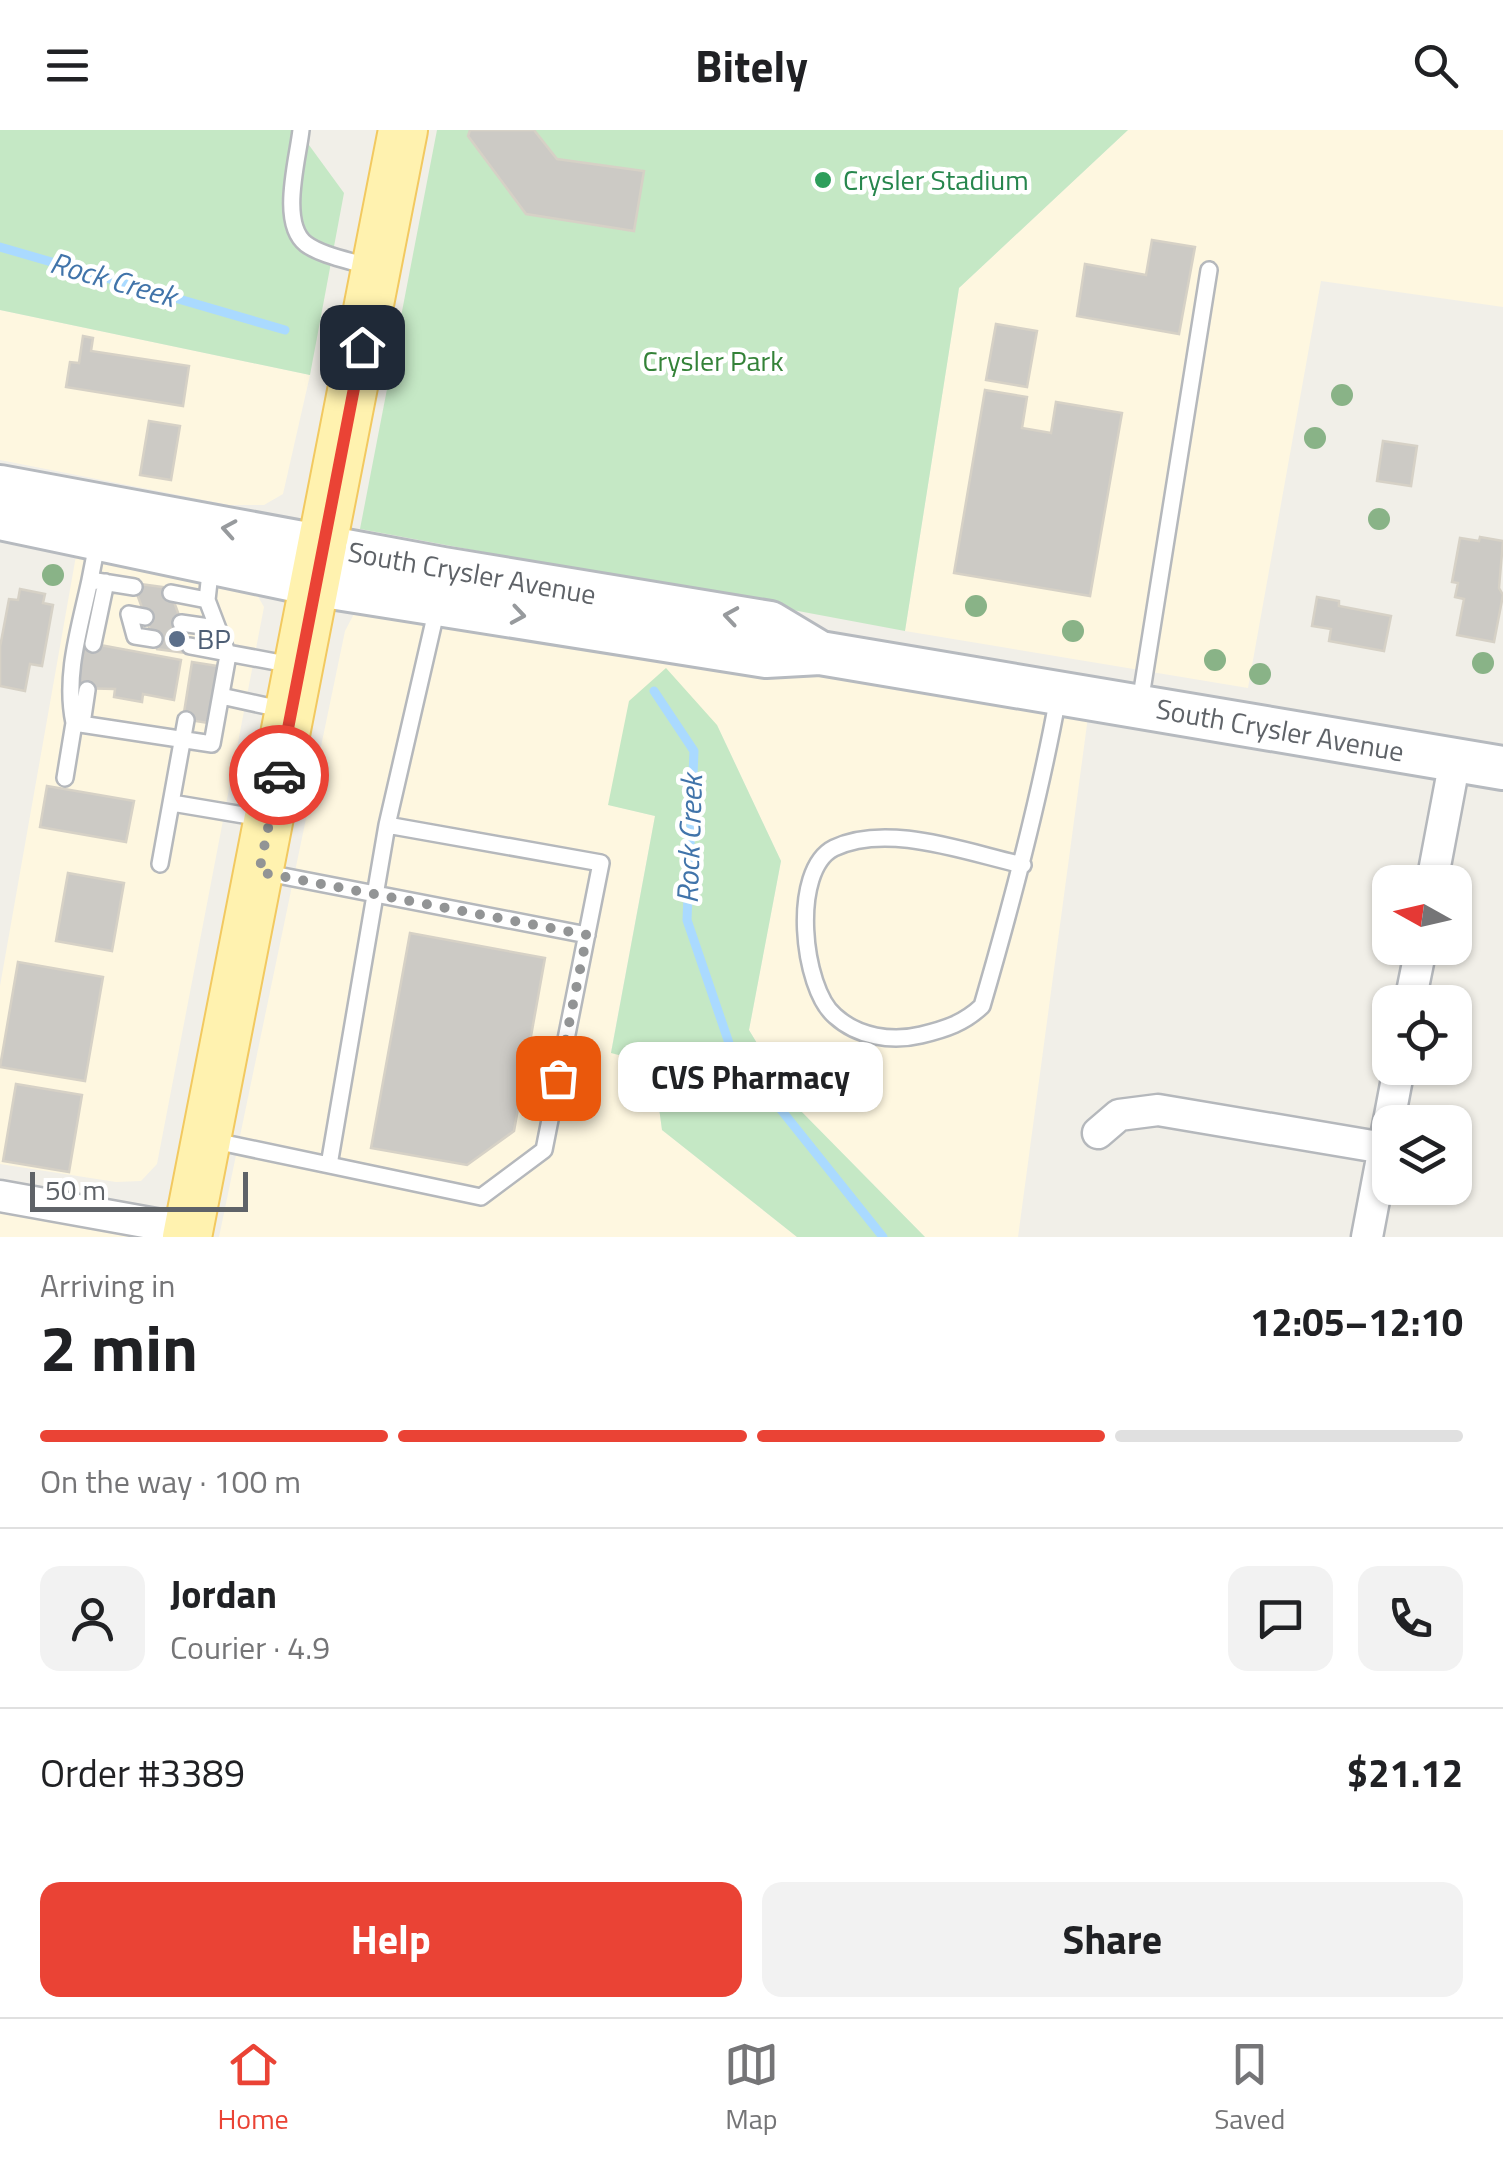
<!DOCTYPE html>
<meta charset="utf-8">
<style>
body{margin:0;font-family:"Titillium Web",sans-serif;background:#f2f2f2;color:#202124;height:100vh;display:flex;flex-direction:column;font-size:38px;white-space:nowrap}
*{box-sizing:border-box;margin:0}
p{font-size:32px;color:#757577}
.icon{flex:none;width:55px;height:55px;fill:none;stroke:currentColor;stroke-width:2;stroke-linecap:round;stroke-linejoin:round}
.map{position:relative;height:1107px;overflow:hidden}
.panel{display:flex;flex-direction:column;background:#fff;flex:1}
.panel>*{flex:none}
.needle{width:65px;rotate:278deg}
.buttons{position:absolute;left:1372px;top:735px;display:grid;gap:20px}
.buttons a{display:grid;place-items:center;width:100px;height:100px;border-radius:20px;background:#fff;box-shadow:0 2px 8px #0004;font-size:50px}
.scale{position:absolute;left:30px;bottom:25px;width:218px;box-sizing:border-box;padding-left:10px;border:5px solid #5f6368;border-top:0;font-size:28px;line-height:35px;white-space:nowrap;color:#5f6368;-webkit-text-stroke:8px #fff;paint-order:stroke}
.pin{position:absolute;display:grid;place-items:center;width:85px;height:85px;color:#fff;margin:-42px;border-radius:20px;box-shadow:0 5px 15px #0006}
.courier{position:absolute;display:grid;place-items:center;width:100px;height:100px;margin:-50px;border:8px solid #ea4335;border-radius:50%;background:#fff;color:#222;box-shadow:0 2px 12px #0007}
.bubble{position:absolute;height:70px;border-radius:20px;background:#fff;box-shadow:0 2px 8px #0004;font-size:32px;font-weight:700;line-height:70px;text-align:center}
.summary em{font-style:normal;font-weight:700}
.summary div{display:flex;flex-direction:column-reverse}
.summary{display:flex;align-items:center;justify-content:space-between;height:170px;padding:0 40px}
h1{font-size:65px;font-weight:700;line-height:75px}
.bar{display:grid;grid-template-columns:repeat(4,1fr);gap:15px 10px;align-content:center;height:120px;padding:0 40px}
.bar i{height:12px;border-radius:8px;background:#e0e0e0}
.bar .active{background:#ea4335}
.bar p{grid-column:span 4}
.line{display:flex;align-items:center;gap:25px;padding:0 40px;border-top:2px solid #e0e0e0}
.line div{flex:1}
.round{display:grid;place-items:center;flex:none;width:105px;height:105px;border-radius:20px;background:#f2f2f2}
.action{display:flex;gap:20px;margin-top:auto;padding:20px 40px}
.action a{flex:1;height:115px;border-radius:20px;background:#ea4335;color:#fff;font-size:40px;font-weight:700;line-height:115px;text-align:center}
.action a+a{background:#f2f2f2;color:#202124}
header{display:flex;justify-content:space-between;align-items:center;height:130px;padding:0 40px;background:#fff;font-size:45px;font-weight:700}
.tab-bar{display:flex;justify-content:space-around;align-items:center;height:140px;border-top:2px solid #e0e0e0;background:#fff;font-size:28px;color:#757577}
.tab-bar a{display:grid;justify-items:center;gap:5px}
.tab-bar .active{color:#ea4335}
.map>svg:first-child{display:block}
</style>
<header><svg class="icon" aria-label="menu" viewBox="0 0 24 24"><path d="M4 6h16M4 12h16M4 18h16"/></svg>Bitely<svg class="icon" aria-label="search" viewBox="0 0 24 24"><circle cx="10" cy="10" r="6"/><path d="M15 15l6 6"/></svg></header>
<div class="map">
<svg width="1503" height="1107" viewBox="0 0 1503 1107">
<rect width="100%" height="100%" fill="#f1efe8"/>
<path fill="#fef7e0" d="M1128 0H1503V177L1321 151 1248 558 905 501 959 158Z
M0 180 310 245 283 364 264 375H229L0 330Z
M77 420 252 456 264 477 157 1034 141 1051 116 1052 0 1034V856Z
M372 471 1088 587 1018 1107H925L794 974 749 900 781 731 717 595 609 675 655 686 611 922 653 934 662 1000 797 1107H219L345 501 356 480Z
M0 1082 127 1103 130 1107H0Z"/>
<path fill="#c5e8c5" d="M0 0H298L344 63 310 245 0 180Z
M437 0H1128L959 158 905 501 360 399Z
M666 538 717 595 781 731 749 900 794 974 925 1107H797L662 1000 653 934 611 923 655 686 608 675 629 571Z"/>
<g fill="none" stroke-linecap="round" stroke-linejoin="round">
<path stroke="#aadaff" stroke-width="9" d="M0 117 285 200
M654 561 694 621 687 790 730 916 883 1107"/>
</g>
<path fill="#cccac5" stroke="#d6d1c6" stroke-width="2.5" d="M470 0H534L557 29 644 41 634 101 526 84 468 6Z
M1152 110 1195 117 1179 204 1077 186 1085 134 1146 145Z
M996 194 1037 201 1027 257 986 250Z
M83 206 93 208 91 221 189 236 183 276 66 257 70 232 79 233Z
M985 260 1027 267 1022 298 1051 303 1056 272 1122 283 1090 466 954 443Z
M149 291 180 296 171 350 140 345Z
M1383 311 1417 316 1411 356 1377 351Z
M1480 407 1503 411 1499 458 1503 465 1494 512 1457 505 1464 469 1455 467 1458 453 1452 452 1460 408 1479 411Z
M133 453 169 458 193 524 157 519Z
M20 459 45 464 43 473 53 475 42 536 30 534 25 561 0 556V517L9 469 18 470Z
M1317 467 1339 471V476L1391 486 1384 521 1329 511 1331 499 1312 496Z
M84 512 181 530 174 570 143 564 142 572 114 567 115 559 76 558Z
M192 532 224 537 215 594 183 589Z
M47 656 134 671 126 712 40 697Z
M68 743 124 753 112 821 56 811Z
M410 803 545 828 514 1001 467 1035 371 1018Z
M18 832 103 847 85 951 0 937Z
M16 954 82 965 69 1042 3 1031Z"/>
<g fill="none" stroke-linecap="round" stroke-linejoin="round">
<defs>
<path id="lane" d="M301 0C298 29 279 93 306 114 322 126 353 131 373 138
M97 414 90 450 134 457
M171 463 207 470
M145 487 129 484 135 506 154 509
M181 493 216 498
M93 514 106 452
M190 516 292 535
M221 566 285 580
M1140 573 1209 140
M74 593C64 545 80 497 90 450
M82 594 87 560
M65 648 74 593 212 614 228 525 207 470 211 434
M172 673 261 688
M387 695 601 733 544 1020 481 1067 329 1035 387 695 437 478
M160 734 186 590
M1023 735C968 723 888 692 834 718 790 740 802 858 835 886 858 907 892 912 921 905 946 899 964 893 982 876 1012 773 1039 672 1058 567
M262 742 587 805
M210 1010 329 1035"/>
<path id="street" d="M1432 752 1455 630
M1410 872 1421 818
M1098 1003 1119 985 1158 980 1384 1018
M0 1066 189 1100
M1367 1107 1399 938"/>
<path id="secondary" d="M0 357 443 439 770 493 820 523
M0 388 318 455 766 526 820 523 1503 638"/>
<path id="primary" d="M187 1107 403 0"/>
</defs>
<use href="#lane" stroke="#b5b8bc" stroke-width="20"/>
<use href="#street" stroke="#b5b8bc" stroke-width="35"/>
<use href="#secondary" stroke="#b6babf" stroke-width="48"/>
<use href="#primary" stroke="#f2c960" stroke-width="52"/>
<use href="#lane" stroke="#fff" stroke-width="15"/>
<use href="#street" stroke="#fff" stroke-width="30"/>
<use href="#secondary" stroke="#fff" stroke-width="42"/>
<use href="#primary" stroke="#fff2af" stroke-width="48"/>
</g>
<g fill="#89b387">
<circle cx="1342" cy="265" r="11"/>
<circle cx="1315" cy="308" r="11"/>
<circle cx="1379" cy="389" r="11"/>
<circle cx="53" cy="445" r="11"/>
<circle cx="976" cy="476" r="11"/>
<circle cx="1073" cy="501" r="11"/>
<circle cx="1215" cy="530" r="11"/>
<circle cx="1483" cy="533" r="11"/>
<circle cx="1260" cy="544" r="11"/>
</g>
<defs><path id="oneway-chevron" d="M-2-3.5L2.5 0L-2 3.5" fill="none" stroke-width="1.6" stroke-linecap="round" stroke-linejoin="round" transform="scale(2.5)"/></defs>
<g stroke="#979a9d">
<use href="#oneway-chevron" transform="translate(229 399) rotate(-170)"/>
<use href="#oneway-chevron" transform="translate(518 485) rotate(9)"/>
<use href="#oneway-chevron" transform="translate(731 486) rotate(-171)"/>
</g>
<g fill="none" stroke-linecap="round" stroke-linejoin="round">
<path stroke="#929495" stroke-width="10" stroke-dasharray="0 18" d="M279 645 259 742 587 805 558 948"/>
<path stroke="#ea4335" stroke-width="12" d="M279 645 362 217"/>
</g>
<circle fill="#2e9e5b" stroke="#fff" stroke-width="4" cx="823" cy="50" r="10"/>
<circle fill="#5c6f8a" stroke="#fff" stroke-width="4" cx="177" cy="509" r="10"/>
<g text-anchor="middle" stroke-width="9" stroke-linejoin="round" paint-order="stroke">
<g font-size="28" fill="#27864d" stroke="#fff" text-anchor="start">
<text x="843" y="60">Crysler Stadium</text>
</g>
<g font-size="28" fill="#348238" stroke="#fff">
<text x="713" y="241">Crysler Park</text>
</g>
<g font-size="28" fill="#5f6368" stroke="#fff">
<text transform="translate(472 443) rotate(10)" y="10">South Crysler Avenue</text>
<text transform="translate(1280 600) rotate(10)" y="10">South Crysler Avenue</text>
</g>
<g font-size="28" fill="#4e5e75" stroke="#fff" text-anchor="start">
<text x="197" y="519">BP</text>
</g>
<g font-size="30" font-style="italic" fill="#4174aa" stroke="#fff">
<text transform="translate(113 150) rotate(16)" y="10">Rock Creek</text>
<text transform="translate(690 709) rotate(-88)" y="10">Rock Creek</text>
</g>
</g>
</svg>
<div class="buttons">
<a><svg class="needle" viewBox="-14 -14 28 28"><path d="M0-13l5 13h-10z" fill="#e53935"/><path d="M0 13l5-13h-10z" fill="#757577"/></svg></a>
<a><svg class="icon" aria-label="locate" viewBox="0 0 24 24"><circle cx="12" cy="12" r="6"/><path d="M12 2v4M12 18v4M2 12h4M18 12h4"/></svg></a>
<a><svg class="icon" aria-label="layers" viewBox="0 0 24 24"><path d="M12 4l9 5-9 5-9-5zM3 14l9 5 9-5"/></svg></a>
</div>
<div class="scale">50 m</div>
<div class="pin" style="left:558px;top:948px;background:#ea580c"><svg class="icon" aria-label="bag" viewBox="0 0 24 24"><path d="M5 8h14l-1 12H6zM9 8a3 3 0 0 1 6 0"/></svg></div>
<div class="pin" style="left:362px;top:217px;background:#1f2937"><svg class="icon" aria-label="home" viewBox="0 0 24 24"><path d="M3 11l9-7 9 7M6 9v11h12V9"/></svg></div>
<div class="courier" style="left:279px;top:645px"><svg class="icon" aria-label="car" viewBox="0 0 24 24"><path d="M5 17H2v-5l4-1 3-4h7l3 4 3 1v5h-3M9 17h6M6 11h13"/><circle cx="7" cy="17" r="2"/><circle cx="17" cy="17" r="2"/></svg></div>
<div class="bubble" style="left:618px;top:912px;width:265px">CVS Pharmacy</div>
</div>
<section class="panel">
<div class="summary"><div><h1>2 min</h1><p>Arriving in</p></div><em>12:05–12:10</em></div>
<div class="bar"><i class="active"></i><i class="active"></i><i class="active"></i><i></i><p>On the way · 100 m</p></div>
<div class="line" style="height:180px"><a class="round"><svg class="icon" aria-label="person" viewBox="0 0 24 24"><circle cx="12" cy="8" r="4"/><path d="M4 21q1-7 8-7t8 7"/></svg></a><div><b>Jordan</b><p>Courier · 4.9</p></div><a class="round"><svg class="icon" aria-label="chat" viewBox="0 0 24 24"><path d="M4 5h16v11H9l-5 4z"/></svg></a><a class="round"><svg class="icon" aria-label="phone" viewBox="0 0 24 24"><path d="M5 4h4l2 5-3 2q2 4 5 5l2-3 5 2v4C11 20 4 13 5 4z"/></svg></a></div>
<div class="line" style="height:130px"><div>Order #3389</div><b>$21.12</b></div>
<div class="action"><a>Help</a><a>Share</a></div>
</section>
<nav class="tab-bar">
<a class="active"><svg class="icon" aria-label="home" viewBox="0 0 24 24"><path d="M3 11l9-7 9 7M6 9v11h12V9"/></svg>Home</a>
<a><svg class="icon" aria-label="map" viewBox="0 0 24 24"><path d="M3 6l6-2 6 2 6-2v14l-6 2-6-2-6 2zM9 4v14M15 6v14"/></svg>Map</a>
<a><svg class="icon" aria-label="saved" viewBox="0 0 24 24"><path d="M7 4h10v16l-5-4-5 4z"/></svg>Saved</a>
</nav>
